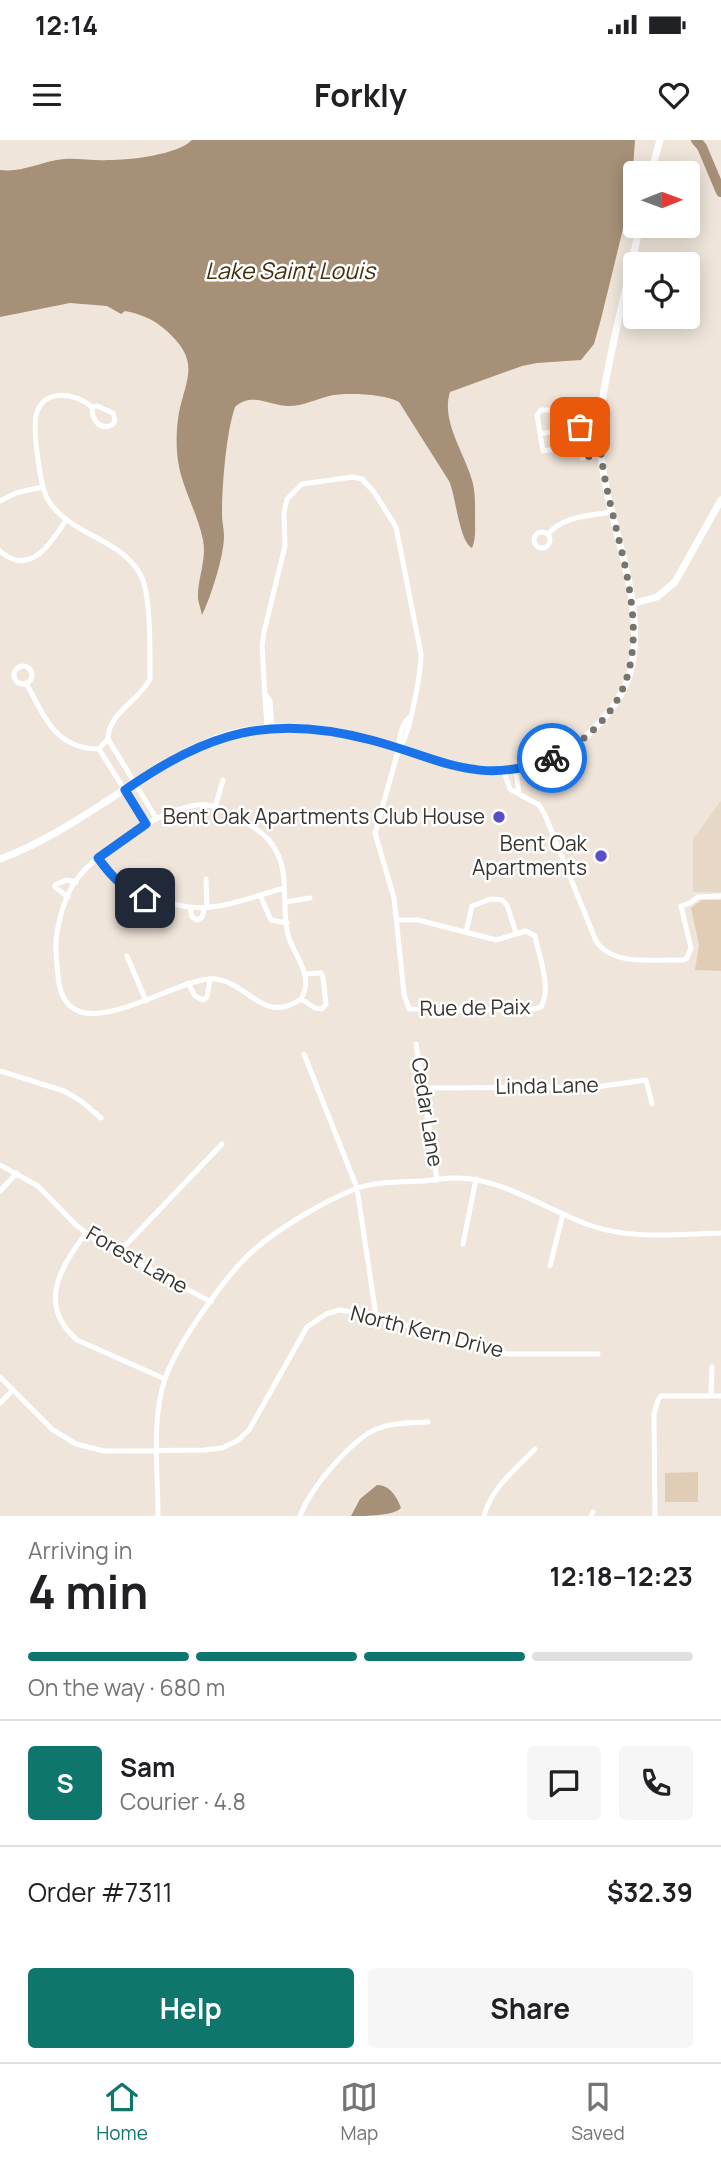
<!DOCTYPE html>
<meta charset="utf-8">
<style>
body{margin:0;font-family:Manrope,sans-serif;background:#f6f6f6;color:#202124;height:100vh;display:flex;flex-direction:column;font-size:26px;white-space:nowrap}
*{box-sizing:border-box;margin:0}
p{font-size:23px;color:#757577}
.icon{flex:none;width:38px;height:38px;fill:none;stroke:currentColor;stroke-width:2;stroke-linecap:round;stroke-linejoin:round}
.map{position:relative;height:1376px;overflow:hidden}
.side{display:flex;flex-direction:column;background:#fff;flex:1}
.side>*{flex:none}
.needle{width:46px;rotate:89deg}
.controls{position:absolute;left:623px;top:21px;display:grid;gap:14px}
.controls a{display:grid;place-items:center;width:77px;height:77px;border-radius:7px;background:#fff;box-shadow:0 4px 18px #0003;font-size:35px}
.pin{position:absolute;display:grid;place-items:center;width:60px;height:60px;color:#fff;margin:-30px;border-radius:14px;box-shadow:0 4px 10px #0006}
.courier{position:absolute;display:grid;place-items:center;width:70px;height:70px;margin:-35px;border:5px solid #1a73e8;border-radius:50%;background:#fff;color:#222;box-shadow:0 2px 9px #0007}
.headline em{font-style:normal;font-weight:700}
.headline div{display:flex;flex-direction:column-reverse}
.headline{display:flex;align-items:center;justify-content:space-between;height:119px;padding:0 28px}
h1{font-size:46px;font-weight:700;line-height:52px}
.bar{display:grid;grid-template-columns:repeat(4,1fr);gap:10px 7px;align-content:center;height:84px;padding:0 28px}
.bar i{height:9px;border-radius:5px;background:#e0e0e0}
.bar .active{background:#0f766e}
.bar p{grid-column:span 4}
.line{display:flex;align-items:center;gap:18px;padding:0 28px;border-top:2px solid #e0e0e0}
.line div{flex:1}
.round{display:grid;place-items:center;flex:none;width:74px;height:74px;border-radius:7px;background:#f6f6f6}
.action{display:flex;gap:14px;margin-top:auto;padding:14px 28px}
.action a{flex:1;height:80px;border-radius:7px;background:#0f766e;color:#fff;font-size:28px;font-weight:700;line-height:80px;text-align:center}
.action a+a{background:#f6f6f6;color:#202124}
.status{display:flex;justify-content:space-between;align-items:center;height:49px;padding:0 35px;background:#fff;direction:ltr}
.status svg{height:19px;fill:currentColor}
header{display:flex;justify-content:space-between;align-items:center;height:91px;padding:0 28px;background:#fff;font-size:32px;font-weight:700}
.tab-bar{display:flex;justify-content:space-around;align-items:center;height:98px;border-top:2px solid #e0e0e0;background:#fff;font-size:19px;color:#757577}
.tab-bar a{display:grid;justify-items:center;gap:4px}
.tab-bar .active{color:#0f766e}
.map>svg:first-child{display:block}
</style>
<div class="status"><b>12:14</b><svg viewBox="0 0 49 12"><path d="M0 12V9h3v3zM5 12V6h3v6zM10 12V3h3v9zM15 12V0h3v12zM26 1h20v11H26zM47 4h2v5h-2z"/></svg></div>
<header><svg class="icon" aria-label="menu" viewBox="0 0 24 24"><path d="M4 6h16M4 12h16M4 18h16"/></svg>Forkly<svg class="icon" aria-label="heart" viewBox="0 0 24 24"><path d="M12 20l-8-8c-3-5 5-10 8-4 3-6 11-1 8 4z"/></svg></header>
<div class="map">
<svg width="721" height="1376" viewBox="0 0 721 1376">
<rect width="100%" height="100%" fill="#efe5da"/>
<path fill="#e6d7c7" d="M721 661V752H693V699Z"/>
<path fill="#e1cdb6" d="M702 760H721V831L695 830 699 805 691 768Z
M698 1332V1362H665V1333Z"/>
<path fill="#a69077" d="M192 0H635L631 56 601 179 594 204 581 220 537 223 522 226 450 252C441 280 463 311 471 337 476 351 475 366 475 381 475 390 476 399 472 408 459 401 456 356 449 341L399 262C385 254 345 252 329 256 317 259 300 267 287 266 268 265 252 252 235 267 226 293 222 347 222 375 222 382 224 389 224 396 224 416 211 457 202 475 201 470 199 464 198 459 197 439 207 421 203 400 197 370 179 344 177 312 176 298 177 278 181 264 189 234 196 220 171 195 157 181 145 175 125 171L121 174 107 166 70 163 0 177V30C22 33 42 21 64 19 79 18 93 21 108 20 130 20 177 15 192 0Z
M377 1345C390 1345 397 1357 401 1368 393 1376 366 1376 351 1376L360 1359Z"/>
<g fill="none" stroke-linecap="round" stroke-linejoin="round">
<path stroke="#a69077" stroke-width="10" d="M696 0 702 7 721 52"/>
<path stroke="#fff" stroke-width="5" d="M97 266 113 273 115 281 112 285C99 291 92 279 92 267Z
M92 267C76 253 42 247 36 276 33 291 40 347 48 360 70 396 125 399 142 438 151 458 150 515 150 539 139 561 108 573 108 599L156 678
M540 294 580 287
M581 305 543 311 537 275 541 270H578C581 286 581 302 582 318L601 314
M0 361 16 353 42 347
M534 400a8 8 0 1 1 16 0a8 8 0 1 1-16 0Z
M548 394C563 376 589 376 611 372
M0 411C30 438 52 402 66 380
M14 535a9 9 0 1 1 18 0a9 9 0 1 1-18 0Z
M26 543C45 577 55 609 99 609L108 599
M266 555 270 561 272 588
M267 589 262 506 264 492 285 406 284 373 287 359 302 344 353 337 362 339 374 352 396 387 421 514C421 531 410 597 399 608
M99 609 146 684
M516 630 519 654
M504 631 510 649 539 665 545 675 596 801C613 827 655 819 683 820L687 818 691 808 681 766 690 763 698 757 721 756
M215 667 223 640
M98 718C118 745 130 755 163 762 171 763 181 766 189 767 221 771 254 756 284 748
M206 739 207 767
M260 755 271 780 287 783
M68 757 55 747V745L66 740 76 742
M285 762 310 758
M190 767 192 777 197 780 202 777 205 767
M397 780H418L496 800 526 791 535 796C539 817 552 847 541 867L529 870 409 869 404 854 394 758 375 693 399 608C398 599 402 584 409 578
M466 792 472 766 491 759 502 760 507 765 516 793
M127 816 146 861
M188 843 195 856 203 860 207 857 210 840
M301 859C315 836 294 816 288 795 281 768 290 736 276 711 269 696 255 687 241 680 231 674 220 666 207 665 171 662 103 708 80 735 67 751 60 774 57 793 54 807 57 822 58 836 65 921 177 834 216 839 250 844 263 885 301 859L315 868 322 869 326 864 323 837 321 833 305 834
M416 904 437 1040
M304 914 357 1048 376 1176
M0 931 64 951 81 961 101 978
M423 948 596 947 646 940 652 964
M0 1025 38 1046 76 1085 94 1099 211 1162
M0 1051 17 1033
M86 1093C60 1127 37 1165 77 1200L165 1239
M463 1104 476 1039
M120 1111 222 1004
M550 1126 563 1074
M0 1237 53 1290 76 1304 104 1311 205 1310 222 1308 237 1301 249 1290 307 1187 326 1174 339 1170 376 1176 488 1210 509 1214H598
M711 1256 712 1227
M0 1263 13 1250
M158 1376C158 1332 151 1281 165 1239 177 1204 227 1133 255 1109 282 1086 323 1062 355 1049 376 1041 402 1042 424 1041 441 1039 459 1036 477 1040 517 1048 551 1071 589 1085 630 1100 678 1094 721 1093
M300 1376C310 1349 352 1298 379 1288 395 1282 412 1283 428 1282
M484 1376C491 1348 516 1329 535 1309
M591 1376 593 1372
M655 1376 654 1274 658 1260 661 1256H721"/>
<path stroke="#fff" stroke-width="7" d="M651 33 660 0
M632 464 657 457 675 442 721 360
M0 719C55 699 103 662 152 632 180 615 210 597 243 591 276 585 314 586 348 594 414 609 471 646 540 622 560 615 580 603 595 588 614 568 630 546 633 518 643 448 604 375 600 304 598 269 607 235 614 200 623 162 631 124 640 86"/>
</g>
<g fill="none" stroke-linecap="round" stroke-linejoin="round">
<path stroke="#78736c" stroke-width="7" stroke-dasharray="0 12.6" d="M552 618C570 610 587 597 600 583 669 510 611 401 601 314L582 318 580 287"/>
<path stroke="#1a73e8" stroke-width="9" d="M145 758C123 749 112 737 98 718L146 684 125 650C209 592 270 573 371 600 440 618 480 648 552 618"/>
</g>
<g fill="#574fc7" stroke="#fff" stroke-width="2.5">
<circle cx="499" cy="677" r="7"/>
<circle cx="601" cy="716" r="7"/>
</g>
<g text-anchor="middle" stroke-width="5" stroke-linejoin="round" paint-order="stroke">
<g font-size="21" fill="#383530" stroke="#fff" text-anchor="end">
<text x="485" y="684">Bent Oak Apartments Club House</text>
<text x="587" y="711">Bent Oak<tspan x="587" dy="24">Apartments</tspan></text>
</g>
<g font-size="21" fill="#383530" stroke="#fff">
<text transform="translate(475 868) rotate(-1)" y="7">Rue de Paix</text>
<text transform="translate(547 946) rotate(-1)" y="7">Linda Lane</text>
<text transform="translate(427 972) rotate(81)" y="7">Cedar Lane</text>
<text transform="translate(137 1120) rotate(30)" y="7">Forest Lane</text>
<text transform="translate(427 1192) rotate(14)" y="7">North Kern Drive</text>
</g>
<g font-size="23" font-style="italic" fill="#462e0c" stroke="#fff">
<text x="290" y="139">Lake Saint Louis</text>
</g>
</g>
</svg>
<div class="controls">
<a><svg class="needle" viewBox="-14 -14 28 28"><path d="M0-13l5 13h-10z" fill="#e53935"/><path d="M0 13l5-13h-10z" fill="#757577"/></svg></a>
<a><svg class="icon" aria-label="locate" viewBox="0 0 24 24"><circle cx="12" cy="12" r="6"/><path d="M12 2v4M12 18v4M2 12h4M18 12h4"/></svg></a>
</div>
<div class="pin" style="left:580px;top:287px;background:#ea580c"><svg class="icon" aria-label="bag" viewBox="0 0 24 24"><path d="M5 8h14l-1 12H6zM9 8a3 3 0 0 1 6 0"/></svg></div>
<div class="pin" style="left:145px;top:758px;background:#1f2937"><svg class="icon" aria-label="home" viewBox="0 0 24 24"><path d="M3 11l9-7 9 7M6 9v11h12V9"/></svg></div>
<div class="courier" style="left:552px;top:618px"><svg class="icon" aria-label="bike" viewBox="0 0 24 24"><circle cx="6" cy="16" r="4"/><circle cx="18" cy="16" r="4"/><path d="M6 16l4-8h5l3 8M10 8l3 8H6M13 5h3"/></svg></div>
</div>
<section class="side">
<div class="headline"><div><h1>4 min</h1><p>Arriving in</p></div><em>12:18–12:23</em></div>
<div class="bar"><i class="active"></i><i class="active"></i><i class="active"></i><i></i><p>On the way · 680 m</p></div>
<div class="line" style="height:126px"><b class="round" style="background:#0f766e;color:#fff">S</b><div><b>Sam</b><p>Courier · 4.8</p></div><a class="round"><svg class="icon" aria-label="chat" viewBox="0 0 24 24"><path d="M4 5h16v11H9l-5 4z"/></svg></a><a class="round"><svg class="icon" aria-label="phone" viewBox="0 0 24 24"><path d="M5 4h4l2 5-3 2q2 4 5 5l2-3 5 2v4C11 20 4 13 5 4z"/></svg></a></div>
<div class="line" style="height:91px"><div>Order #7311</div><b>$32.39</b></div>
<div class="action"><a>Help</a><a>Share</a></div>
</section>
<nav class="tab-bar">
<a class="active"><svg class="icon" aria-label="home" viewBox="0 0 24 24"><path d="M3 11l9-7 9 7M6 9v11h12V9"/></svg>Home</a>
<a><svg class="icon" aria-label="map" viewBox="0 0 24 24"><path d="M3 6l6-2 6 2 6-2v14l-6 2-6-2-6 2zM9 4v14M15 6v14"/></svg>Map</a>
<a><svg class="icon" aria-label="saved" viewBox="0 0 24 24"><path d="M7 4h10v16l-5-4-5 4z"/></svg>Saved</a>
</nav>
